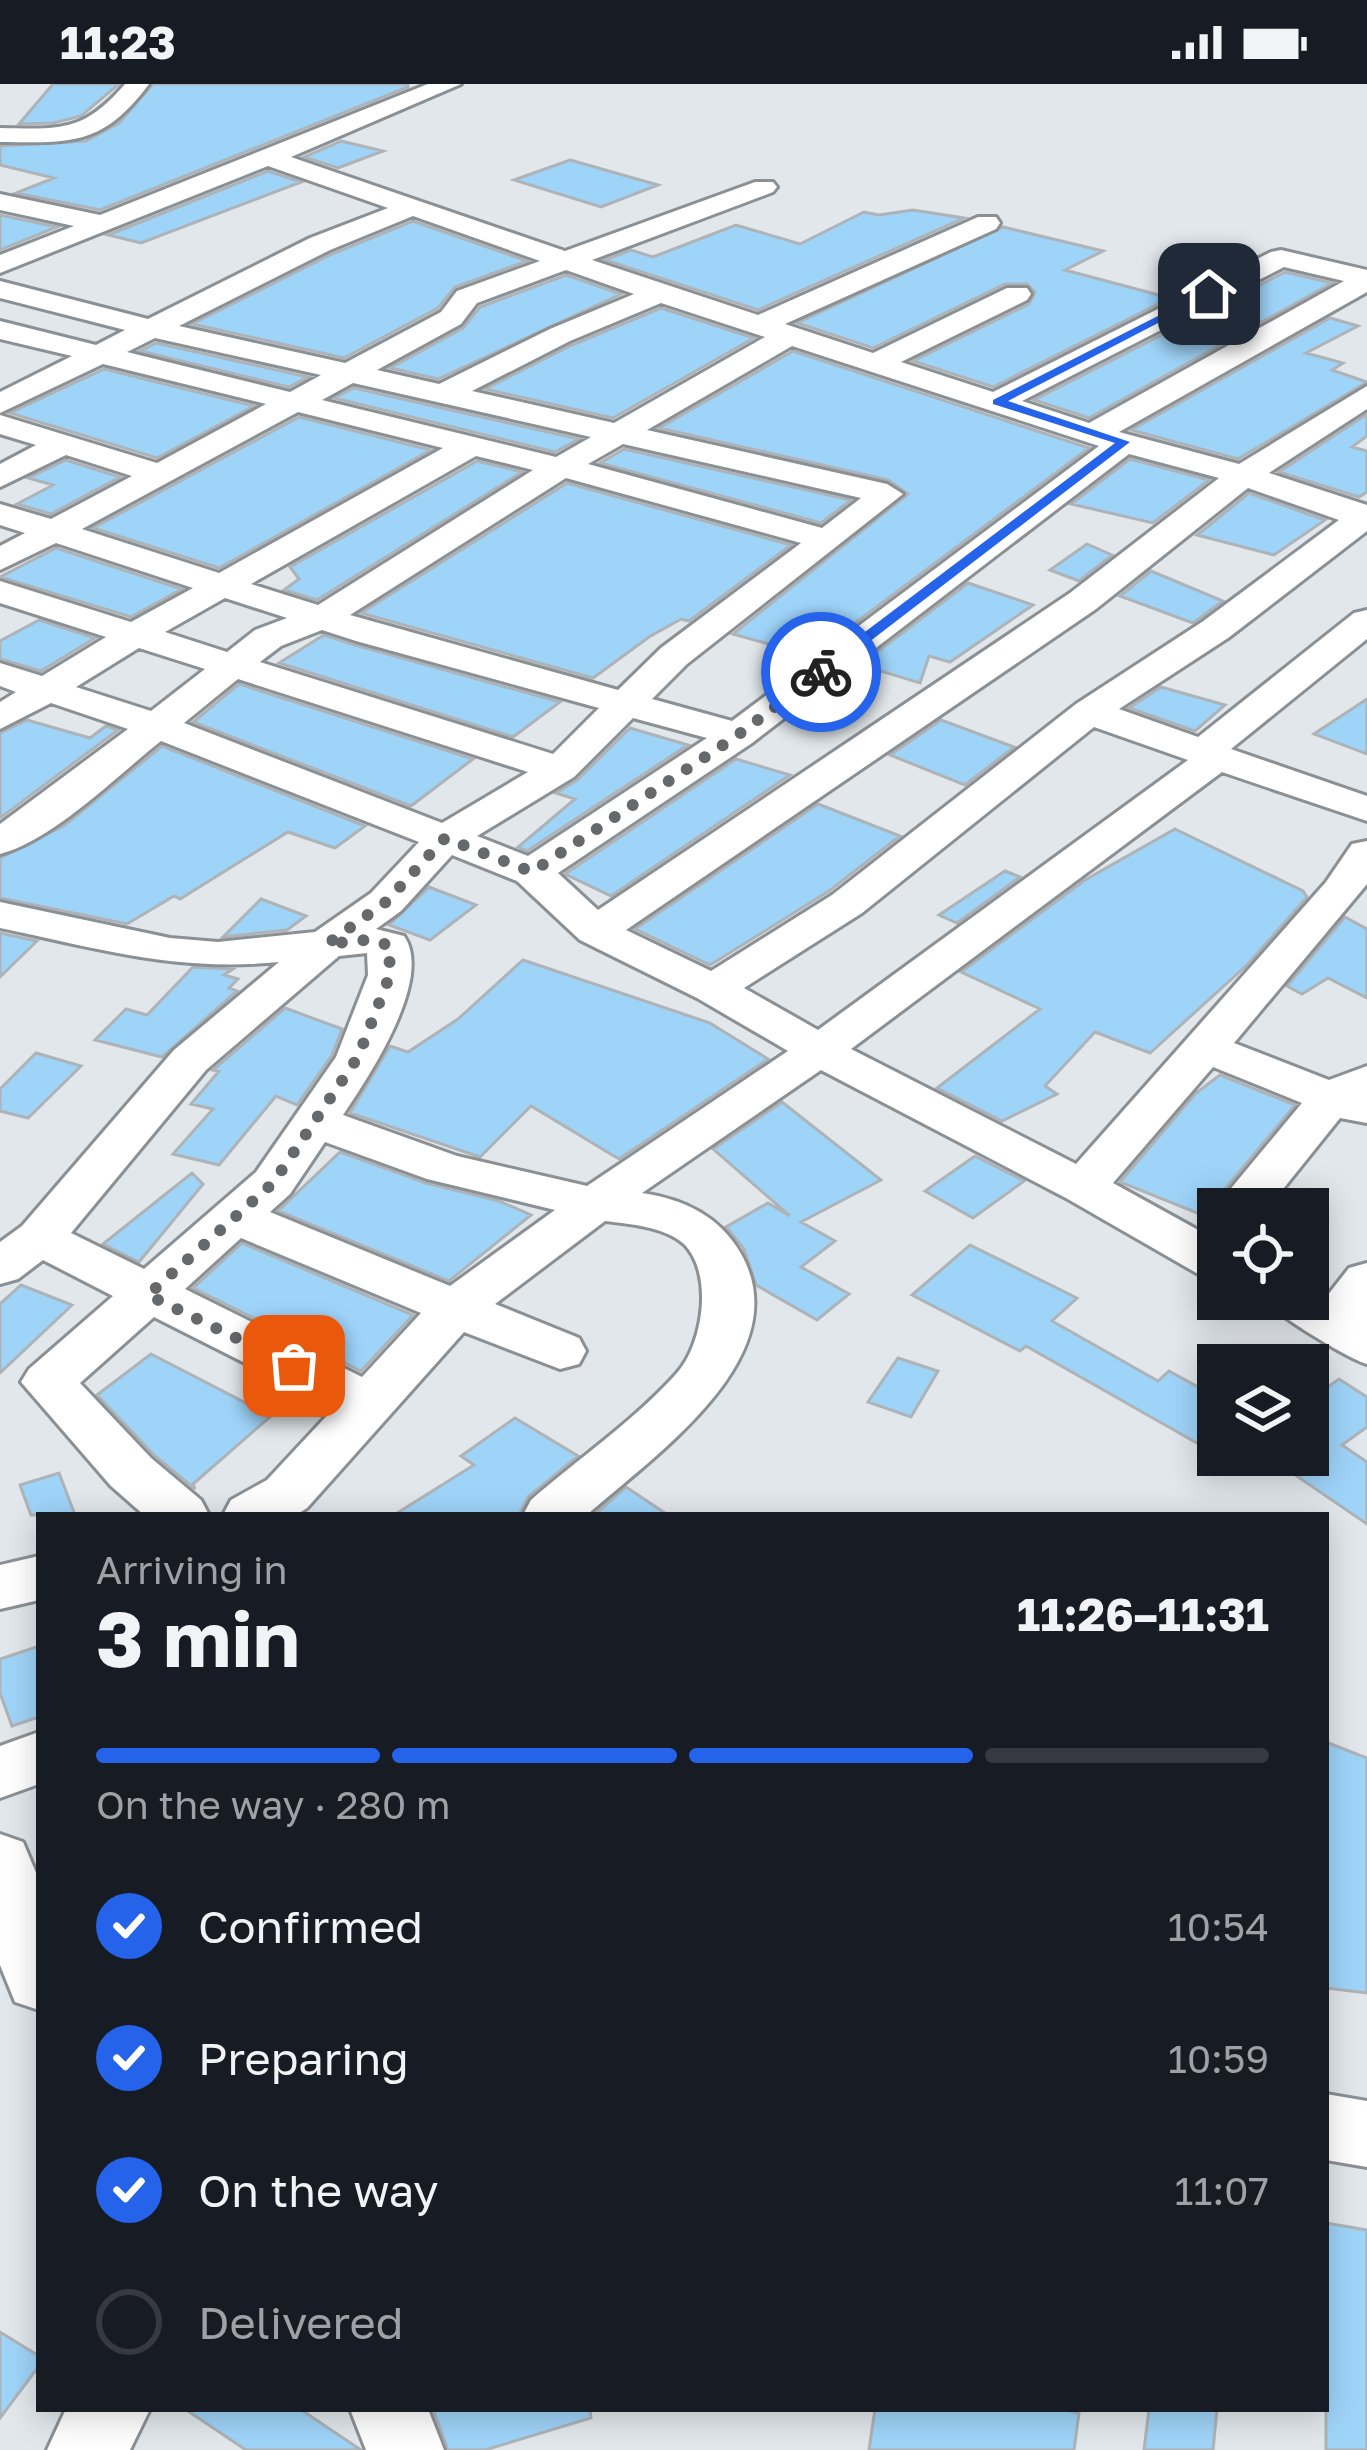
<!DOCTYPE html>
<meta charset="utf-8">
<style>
body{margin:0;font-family:"Golos Text",sans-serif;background:#242831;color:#f1f3f6;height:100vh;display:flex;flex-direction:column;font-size:45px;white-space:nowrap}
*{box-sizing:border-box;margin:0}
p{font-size:39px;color:#9ea1a6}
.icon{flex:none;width:66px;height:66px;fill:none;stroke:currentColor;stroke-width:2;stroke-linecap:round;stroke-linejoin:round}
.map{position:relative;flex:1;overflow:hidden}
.drawer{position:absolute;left:36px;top:1428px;width:1293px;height:900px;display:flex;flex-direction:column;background:#171b24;border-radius:0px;box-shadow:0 6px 30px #0003}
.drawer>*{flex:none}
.fabs{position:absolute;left:1197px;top:1104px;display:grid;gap:24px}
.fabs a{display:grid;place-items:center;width:132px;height:132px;border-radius:0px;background:#171b24;box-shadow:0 6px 30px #0003;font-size:60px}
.pin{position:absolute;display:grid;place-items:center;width:102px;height:102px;color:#fff;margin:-51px;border-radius:24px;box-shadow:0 6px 18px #0006}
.courier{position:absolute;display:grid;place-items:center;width:120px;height:120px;margin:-60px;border:9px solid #2563eb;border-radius:50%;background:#fff;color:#222;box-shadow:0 3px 15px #0007}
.summary em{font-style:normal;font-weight:700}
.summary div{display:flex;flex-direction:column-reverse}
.summary{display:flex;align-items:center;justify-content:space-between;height:204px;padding:0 60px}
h1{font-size:78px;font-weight:700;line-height:90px}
.bar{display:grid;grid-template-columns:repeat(4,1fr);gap:18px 12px;align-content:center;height:144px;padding:0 60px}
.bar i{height:15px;border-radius:9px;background:#363941}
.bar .selected{background:#2563eb}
.bar p{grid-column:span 4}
ol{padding:0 60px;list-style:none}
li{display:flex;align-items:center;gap:36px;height:132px}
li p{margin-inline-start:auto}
li .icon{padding:12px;border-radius:50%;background:#2563eb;color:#fff;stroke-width:4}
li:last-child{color:#9ea1a6}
li i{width:66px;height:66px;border:6px solid #363941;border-radius:50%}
.status{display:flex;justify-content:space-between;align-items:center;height:84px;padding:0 60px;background:#171b24;direction:ltr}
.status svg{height:33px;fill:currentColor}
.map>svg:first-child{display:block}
</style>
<div class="status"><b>11:23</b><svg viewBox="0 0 49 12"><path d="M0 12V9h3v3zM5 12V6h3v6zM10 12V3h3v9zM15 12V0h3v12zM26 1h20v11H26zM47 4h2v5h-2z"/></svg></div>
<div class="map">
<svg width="1367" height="2366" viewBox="0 0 1367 2366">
<rect width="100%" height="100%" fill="#e1e7eb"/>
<path fill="#9fd4f9" stroke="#adb3b7" stroke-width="3" d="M53 0H119L81 32 54 39 19 40Z
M153 0H408V3L100 126 16 109 54 94 0 81V62L86 57 119 39Z
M341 57 383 67 338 84 304 73Z
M570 76 658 101 601 123 514 96Z
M268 87 301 98 141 159 108 151Z
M913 126 964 134 758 226 605 176 631 166 653 173 736 141 800 160 864 128 879 131Z
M0 131 57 143 0 166Z
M413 137 527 177 455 203 438 224 344 274 192 240 332 170Z
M1003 143 1103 167 1065 186 1170 214 993 303 913 277 1029 220 1035 208 1027 200H1005L873 264 797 239Z
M1285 188 1332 199 1089 334 1034 316Z
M566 191 621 210 438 295 390 284 463 244 480 223Z
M661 224 754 254 613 334 485 305 572 261Z
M1330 234 1358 242 1306 269 1343 279 1332 286 1367 298 1238 375 1131 346Z
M156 259 308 293 289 303 140 267Z
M793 267 1089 364 811 572 733 550 908 410 888 396 659 344Z
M104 285 254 322 157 374 10 329Z
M354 304 579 355 555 368 334 314Z
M1367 330V352L1352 363 1367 367V408L1359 413 1279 388Z
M299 333 431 366 219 484 93 444Z
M624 365 851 416 821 439 600 379Z
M1130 375 1209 396 1153 439 1071 420Z
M66 376 120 393 51 430 17 420 53 401 28 394Z
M477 377 522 388 317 516 284 506 299 495 290 483Z
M567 399 791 461 689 537 681 535 649 553 593 594 361 529Z
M1249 409 1325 436 1274 471 1197 451Z
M1087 460 1112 471 1079 497 1050 486Z
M56 464 182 505 131 533 0 493Z
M1151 487 1223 517 1193 539 1120 512Z
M968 499 1033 521 950 578 929 572 920 599 881 587 874 591 855 585Z
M39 536 95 554 41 587 0 575V557Z
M324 551 355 561 560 618 513 653 279 579Z
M239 600 473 675 411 722 193 638Z
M1161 603 1225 621 1195 647 1129 624Z
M1367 615V670L1314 650Z
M27 636 90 654 106 642 118 646 0 734V649Z
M941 636 1014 663 965 701 890 671Z
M630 644 688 661 527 767 518 763 575 715 556 709 577 696Z
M162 662 365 742 335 764 288 748 180 815 174 812 127 840 0 814V774L65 741Z
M736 675 790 691 611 812 565 790Z
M818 720 900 752 829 807 710 881 635 845Z
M1175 745 1303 807 1307 813 1247 881 1150 969 1095 948 1045 1002 1057 1010 1002 1037 937 1004 1040 925 961 888 1085 796Z
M1005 787 1020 793 957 839 939 831Z
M429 803 476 821 430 856 389 841Z
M261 815 306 832 287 846 223 853Z
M1345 833 1367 845V914L1328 894 1302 910 1287 902Z
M0 849 37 857 0 893Z
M523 876 710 939 768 975 619 1075 531 1022 480 1073 350 1029 390 962 408 968 458 935Z
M193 883 233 885 224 891 238 895 229 904 237 907 162 973 95 956 126 925 147 931Z
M285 924 342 945 332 971 297 1021 276 1012 219 1081 173 1070 213 1025 191 1020 219 987 213 986Z
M36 969 81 982 28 1034 0 1027V1005Z
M1220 991 1295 1021 1220 1111 1214 1126 1217 1137 1120 1098 1196 1009Z
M782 1018 881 1096 801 1138 835 1157 801 1183 849 1210 817 1236 756 1201 744 1165 726 1143 768 1119 790 1132 713 1065Z
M340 1068 426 1099 499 1117 531 1131 449 1197 278 1127Z
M975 1072 1024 1097 973 1134 925 1107Z
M192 1089 203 1100 139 1178 103 1160Z
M242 1159 413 1231 361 1287 193 1204Z
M970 1161 1077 1214 1052 1237 1158 1297 1169 1287 1218 1314V1371L1026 1262 1020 1267 912 1211Z
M21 1201 72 1221 0 1289V1220Z
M151 1270 271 1332 193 1400 195 1405 154 1371 97 1311Z
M898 1274 938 1287 911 1333 868 1318Z
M1339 1295 1367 1313V1343L1342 1361 1367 1378V1440L1266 1371H1308V1317Z
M515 1334 578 1372 528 1413 519 1431H394L474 1381 461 1372Z
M59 1389 75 1431H31L20 1401Z
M626 1403 668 1431H594Z
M39 1562V1633L12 1642 0 1609V1575Z
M1326 1658 1367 1674V1909L1326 1904Z
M1326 2139 1367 2146V2366H1326Z
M0 2248 39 2272V2282L0 2334Z
M185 2325H300L361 2366H246Z
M433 2325H590L591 2334 485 2366H448Z
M875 2325H1061L1079 2329 1074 2366H869Z
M1149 2325H1217L1213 2366H1144Z"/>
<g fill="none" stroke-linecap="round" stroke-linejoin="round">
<defs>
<path id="minor" d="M125 0H149C103 62 71 59 0 58V44C60 45 83 49 125 0Z
M428 0H461L291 73 565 167 755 98H773L777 103 773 108 592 176 758 231 978 133H996L1000 139 996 145 785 240 873 269 1007 204H1027L1031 210 1027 216 901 278 993 308 1271 168 1281 166 1367 186V208L1119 348 1239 380 1367 302V325L1269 389 1367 421V447L1228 554 1119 625 1198 653 1354 529 1367 526V555L1231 665 1367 712V737L1222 688 851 965 1076 1080 1326 798 1352 760 1367 757V800L1234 959 1329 996 1367 982V1039L1340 1034 1267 1125 1218 1128 1223 1114 1302 1019 1213 983 1113 1099 1218 1157V1196L1200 1191 1066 1114 821 986 642 1109C683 1115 719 1132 740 1168 801 1272 653 1372 587 1431H523L531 1416C578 1375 635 1336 677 1289 703 1260 714 1190 684 1160 665 1143 630 1140 605 1137L495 1220 579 1254 586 1267 579 1280 560 1285 464 1248 307 1424 296 1431H223L231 1416 267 1396 334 1324 154 1233 80 1299 151 1374 201 1416 209 1431H144L111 1402 21 1298 29 1285 113 1212 43 1176 18 1195 0 1200V1158L22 1142 174 966 279 878C176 888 100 865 0 844V818L170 854 218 858 315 848 371 809 419 758 161 657C118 691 52 757 0 770V740L128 645 51 619 0 645V618L16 608 0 602V579L42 592 106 553 0 519V497L131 538 193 504 56 459 0 486V462L25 449 0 441V420L51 435 132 392 66 371 0 403V380L36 361 0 350V331L157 379 266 320 103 280 0 329V308L72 272 0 255V237L96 261 125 246 0 214V197L148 235 310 154 388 124 268 82 0 189V171L74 142 0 126V110L100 131ZM413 132 540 177 457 207 441 228 345 279 179 242 330 166ZM1284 183 1344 197 1089 339 1022 317ZM566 186 634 210 550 245 439 300 377 286 461 240 477 219ZM661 219 765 253 614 339 472 307 570 257ZM155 254 321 291 290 308 127 268ZM792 262 1099 362 732 637 652 615 687 580 903 410 887 400 647 346ZM353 299 591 353 556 373 322 316ZM298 328 443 364 219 489 82 445ZM623 360 861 414 822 444 588 380ZM1129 370 1219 394 1070 509 598 826 558 789 752 659ZM476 372 533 386 318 521 251 500ZM566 394 801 459 661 564 618 606 350 531ZM1248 404 1339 436 1202 538 1076 620 832 811 711 887 626 846 1096 525ZM225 514 287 534 255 546 227 568 165 548ZM322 546 356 557 599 624 553 670 260 578 281 562ZM139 564 205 585 151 627 76 603ZM238 595 528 688 442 739 184 639ZM633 634 707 654 528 772 477 752 574 693ZM1094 643 1188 676 818 946 744 904 862 829ZM452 771 517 797 580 856 697 914 788 967 587 1102 457 1072 343 1031C368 994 434 895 404 852L376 845 401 827ZM367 869 368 891 336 973 256 1088 144 1185 71 1149 206 986 339 872ZM325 1058 427 1095 555 1126 450 1202 270 1128 290 1110ZM241 1154 421 1229 362 1293 185 1205Z
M1367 1179V1280C1349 1275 1274 1230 1265 1215H1308V1202L1327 1212 1349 1184Z
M39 1472V1516L0 1525V1481Z
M39 1648V1700L0 1714V1662Z
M0 1750 23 1758 39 1796V1926L15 1918 0 1881Z
M1326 2010 1367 2017V2083L1326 2076Z
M66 2325H150L130 2366H47Z
M350 2325H428L444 2366H366Z"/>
</defs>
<use href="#minor" stroke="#8b9094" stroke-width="6"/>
<use href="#minor" fill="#fff" fill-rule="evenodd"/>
</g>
<path fill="#2563eb" d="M1205 208 1214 210 1008 317 1130 358 826 591H816V585L1115 359 993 320V316Z"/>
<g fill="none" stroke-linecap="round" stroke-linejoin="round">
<path stroke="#66696c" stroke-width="12" stroke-dasharray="0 21.6" d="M294 1282 148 1211 273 1099 358 973 390 891 389 861 366 856 327 860 386 818 445 754 532 788 738 651 821 588"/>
</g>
</svg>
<div class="fabs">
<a><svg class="icon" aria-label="locate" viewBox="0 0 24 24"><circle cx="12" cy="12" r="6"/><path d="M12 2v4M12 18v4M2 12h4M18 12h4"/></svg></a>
<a><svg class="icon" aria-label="layers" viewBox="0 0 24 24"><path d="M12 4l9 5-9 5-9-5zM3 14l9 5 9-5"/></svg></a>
</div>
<div class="pin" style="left:294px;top:1282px;background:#ea580c"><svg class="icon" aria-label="bag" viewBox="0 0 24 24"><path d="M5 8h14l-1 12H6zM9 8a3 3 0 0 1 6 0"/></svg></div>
<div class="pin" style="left:1209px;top:210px;background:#1f2937"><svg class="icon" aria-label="home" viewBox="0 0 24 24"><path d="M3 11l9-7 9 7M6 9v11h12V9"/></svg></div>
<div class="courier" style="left:821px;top:588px"><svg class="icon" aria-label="bike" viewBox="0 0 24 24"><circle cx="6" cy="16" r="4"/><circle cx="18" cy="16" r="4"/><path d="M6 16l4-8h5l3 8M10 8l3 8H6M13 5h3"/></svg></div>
<section class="drawer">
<div class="summary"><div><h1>3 min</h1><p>Arriving in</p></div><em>11:26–11:31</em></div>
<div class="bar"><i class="selected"></i><i class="selected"></i><i class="selected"></i><i></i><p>On the way · 280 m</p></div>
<ol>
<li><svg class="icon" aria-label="check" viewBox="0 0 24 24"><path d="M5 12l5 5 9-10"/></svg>Confirmed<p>10:54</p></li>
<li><svg class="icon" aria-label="check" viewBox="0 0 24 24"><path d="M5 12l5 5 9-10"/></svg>Preparing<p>10:59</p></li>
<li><svg class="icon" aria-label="check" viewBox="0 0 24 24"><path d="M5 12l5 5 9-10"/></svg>On the way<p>11:07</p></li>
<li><i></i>Delivered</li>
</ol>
</section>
</div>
